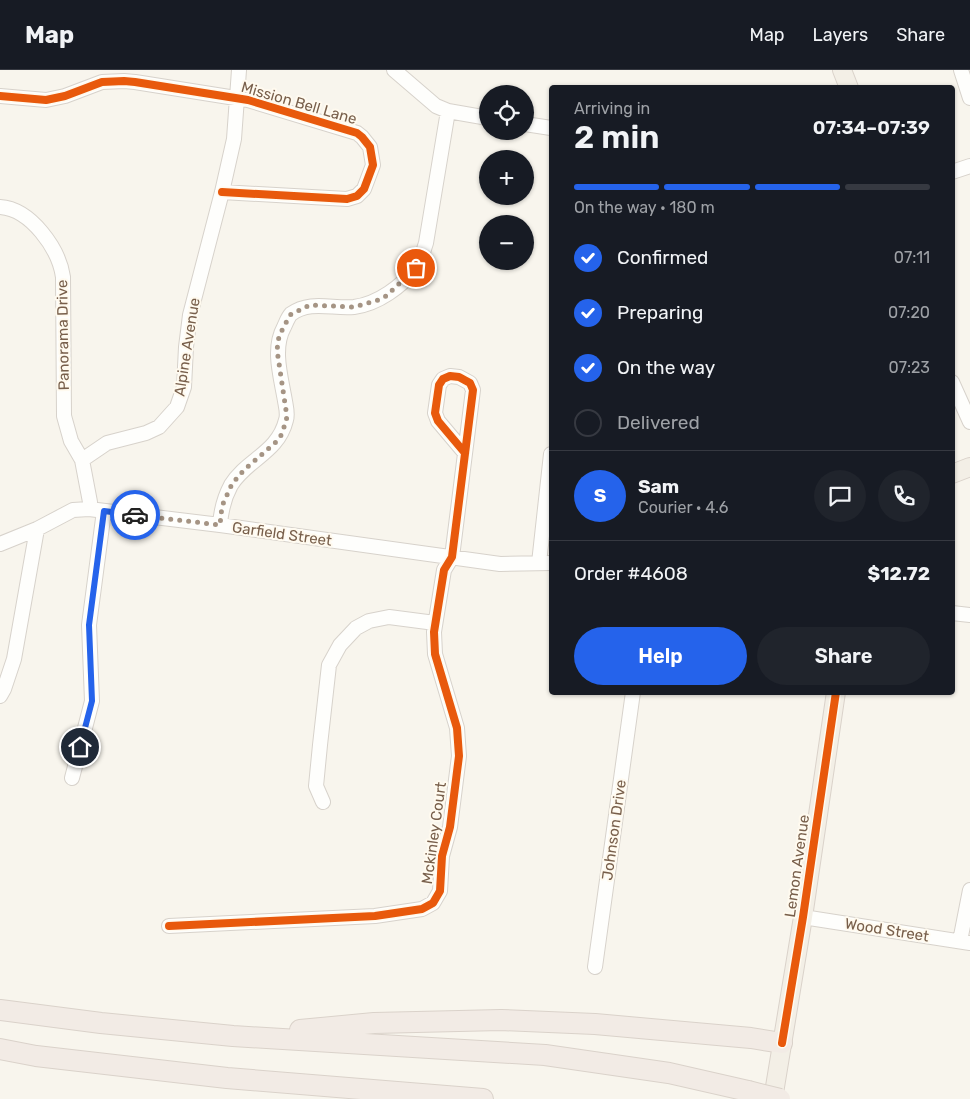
<!DOCTYPE html>
<meta charset="utf-8">
<style>
body{margin:0;font-family:Rubik,sans-serif;background:#20242c;color:#f1f3f6;height:100vh;display:flex;flex-direction:column;font-size:19px;white-space:nowrap}
*{box-sizing:border-box;margin:0}
p{font-size:16px;color:#9ea1a6}
.icon{flex:none;width:28px;height:28px;fill:none;stroke:currentColor;stroke-width:2;stroke-linecap:round;stroke-linejoin:round}
.map{position:relative;flex:1;overflow:hidden}
.side{position:absolute;left:549px;top:15px;width:406px;height:610px;display:flex;flex-direction:column;background:#171b24;border-radius:5px;box-shadow:0 1px 4px #0004}
.side>*{flex:none}
.controls{position:absolute;left:479px;top:15px;display:grid;gap:10px}
.controls a{display:grid;place-items:center;width:55px;height:55px;border-radius:50%;background:#171b24;box-shadow:0 1px 4px #0004;font-size:25px}
.pin{position:absolute;display:grid;place-items:center;width:42px;height:42px;color:#fff;margin:-21px;border:2px solid #fff;border-radius:50%;box-shadow:0 1px 5px #0007}
.courier{position:absolute;display:grid;place-items:center;width:50px;height:50px;margin:-25px;border:4px solid #2563eb;border-radius:50%;background:#fff;color:#222;box-shadow:0 1px 6px #0007}
.head em{font-style:normal;font-weight:600}
.head div{display:flex;flex-direction:column-reverse}
.head{display:flex;align-items:center;justify-content:space-between;height:85px;padding:0 25px}
h1{font-size:32px;font-weight:600;line-height:38px}
.bar{display:grid;grid-template-columns:repeat(4,1fr);gap:8px 5px;align-content:center;height:60px;padding:0 25px}
.bar i{height:6px;border-radius:4px;background:#363941}
.bar .current{background:#2563eb}
.bar p{grid-column:span 4}
.line{display:flex;align-items:center;gap:12px;padding:0 25px;border-top:1px solid #363941}
.line div{flex:1}
.round{display:grid;place-items:center;flex:none;width:52px;height:52px;border-radius:26px;background:#20242c}
ol{padding:0 25px;list-style:none}
li{display:flex;align-items:center;gap:15px;height:55px}
li p{margin-inline-start:auto}
li .icon{padding:5px;border-radius:50%;background:#2563eb;color:#fff;stroke-width:4}
li:last-child{color:#9ea1a6}
li i{width:28px;height:28px;border:2px solid #363941;border-radius:50%}
.button{display:flex;gap:10px;margin-top:auto;padding:10px 25px}
.button a{flex:1;height:58px;border-radius:30px;background:#2563eb;color:#fff;font-size:20px;font-weight:600;line-height:58px;text-align:center}
.button a+a{background:#20242c;color:#f1f3f6}
header{display:flex;align-items:center;gap:30px;box-sizing:border-box;height:70px;padding:0 25px;background:#171b24;border-bottom:1px solid #363941}
header strong{font-size:24px}
nav{display:flex;gap:28px;margin-inline-start:auto;font-size:18px}
.map>svg:first-child{display:block}
</style>
<header>
<strong>Map</strong>
<nav><a>Map</a><a>Layers</a><a>Share</a></nav>
</header>
<div class="map">
<svg width="970" height="1029" viewBox="0 0 970 1029">
<rect width="100%" height="100%" fill="#f8f5ed"/>
<g fill="none" stroke-linecap="round" stroke-linejoin="round">
<defs>
<path id="minor" d="M394 0 436 36 448 41 488 48
M961 0 970 28
M0 26 46 30 65 26 102 12 124 11 135 12 248 30 357 63 362 67 370 77 373 95 364 119 357 126 347 129 222 122
M525 54 551 58
M952 102 970 96
M0 137C31 139 59 179 63 207L64 346 71 371 82 390 90 432 89 439
M952 312 970 352
M82 390 107 373 146 363 159 357 177 337 184 317 186 277 190 245 222 122 234 69 239 0
M220 455C221 440 224 428 231 415 247 389 278 383 286 350 288 344 286 337 285 331 281 307 272 279 284 257 286 253 288 247 291 244 310 230 332 239 354 237 378 234 402 216 416 198 422 191 423 181 426 173L448 41
M0 474 37 459 73 440 89 439 220 455 500 494 551 493
M539 493 551 384
M952 543 970 545
M0 626 4 619 14 589 37 459
M72 708 92 631 89 555 104 441
M323 732 316 716 320 675 329 595 340 575 356 558 369 551 389 547 435 553
M803 847 970 873
M169 856 375 846 422 839 433 833 440 821 442 786 450 757 459 686 457 658 435 584 434 562 444 500 452 487 473 320 470 313 459 307 450 306 443 309 439 315 435 343 438 351 465 383
M960 871 970 820
M595 897 633 622"/>
<path id="major" d="M842 0 849 18
M952 404 970 397
M773 1029 803 847 836 622"/>
<path id="highway" d="M0 940 101 953 233 966 545 985 669 1003 748 1021
M300 960 374 953 501 950 595 954 751 968 782 973
M0 979 36 986 227 1008 483 1029"/>
</defs>
<use href="#minor" stroke="#d7d2cb" stroke-width="16"/>
<use href="#major" stroke="#dad2ca" stroke-width="20"/>
<use href="#highway" stroke="#dad2ca" stroke-width="22"/>
<use href="#minor" stroke="#fefefc" stroke-width="14"/>
<use href="#major" stroke="#f3efe6" stroke-width="18"/>
<use href="#highway" stroke="#f2ebe5" stroke-width="20"/>
<defs>
<path id="highway-bridge" d="M748 1021 780 1029"/>
</defs>
<use href="#highway-bridge" stroke="#dad2ca" stroke-width="22" stroke-linecap="butt"/>
<use href="#highway-bridge" stroke="#f2ebe5" stroke-width="20"/>
<defs>
<path id="cycleway" d="M0 26 46 30 65 26 102 12 124 11 135 12 248 30 357 63 362 67 370 77 373 95 364 119 357 126 347 129 222 122
M169 856 375 846 422 839 433 833 440 821 442 786 450 757 459 686 457 658 435 584 434 562 444 500 452 487 473 320 470 313 459 307 450 306 443 309 439 315 435 343 438 351 465 383
M782 973 803 847 836 622"/>
</defs>
<use href="#cycleway" stroke="#fffaef" stroke-width="11"/>
<use href="#cycleway" stroke="#e8590c" stroke-width="8"/>
</g>
<g fill="none" stroke-linecap="round" stroke-linejoin="round">
<path stroke="#a59484" stroke-width="5" stroke-dasharray="0 9" d="M135 445 220 455 222 436 232 414 244 400 276 372 282 364 287 347 277 280 279 266 290 245 310 235 354 237 378 230 386 226 416 198"/>
<path stroke="#2563eb" stroke-width="6" d="M80 677 92 631 89 555 104 441 135 445"/>
</g>
<g text-anchor="middle" stroke-width="4" stroke-linejoin="round" paint-order="stroke">
<g font-size="15" fill="#785f4b" stroke="#fffaef">
<text transform="translate(299 33) rotate(16)" y="5">Mission Bell Lane</text>
<text transform="translate(63 265) rotate(-91)" y="5">Panorama Drive</text>
<text transform="translate(187 277) rotate(-81)" y="5">Alpine Avenue</text>
<text transform="translate(282 464) rotate(8)" y="5">Garfield Street</text>
<text transform="translate(614 760) rotate(-82)" y="5">Johnson Drive</text>
<text transform="translate(434 763) rotate(-82)" y="5">Mckinley Court</text>
<text transform="translate(797 796) rotate(-82)" y="5">Lemon Avenue</text>
<text transform="translate(887 860) rotate(9)" y="5">Wood Street</text>
</g>
</g>
</svg>
<div class="controls">
<a><svg class="icon" aria-label="locate" viewBox="0 0 24 24"><circle cx="12" cy="12" r="6"/><path d="M12 2v4M12 18v4M2 12h4M18 12h4"/></svg></a>
<a>+</a>
<a>−</a>
</div>
<div class="pin" style="left:416px;top:198px;background:#ea580c"><svg class="icon" aria-label="bag" viewBox="0 0 24 24"><path d="M5 8h14l-1 12H6zM9 8a3 3 0 0 1 6 0"/></svg></div>
<div class="pin" style="left:80px;top:677px;background:#1f2937"><svg class="icon" aria-label="home" viewBox="0 0 24 24"><path d="M3 11l9-7 9 7M6 9v11h12V9"/></svg></div>
<div class="courier" style="left:135px;top:445px"><svg class="icon" aria-label="car" viewBox="0 0 24 24"><path d="M5 17H2v-5l4-1 3-4h7l3 4 3 1v5h-3M9 17h6M6 11h13"/><circle cx="7" cy="17" r="2"/><circle cx="17" cy="17" r="2"/></svg></div>
<section class="side">
<div class="head"><div><h1>2 min</h1><p>Arriving in</p></div><em>07:34–07:39</em></div>
<div class="bar"><i class="current"></i><i class="current"></i><i class="current"></i><i></i><p>On the way · 180 m</p></div>
<ol>
<li><svg class="icon" aria-label="check" viewBox="0 0 24 24"><path d="M5 12l5 5 9-10"/></svg>Confirmed<p>07:11</p></li>
<li><svg class="icon" aria-label="check" viewBox="0 0 24 24"><path d="M5 12l5 5 9-10"/></svg>Preparing<p>07:20</p></li>
<li><svg class="icon" aria-label="check" viewBox="0 0 24 24"><path d="M5 12l5 5 9-10"/></svg>On the way<p>07:23</p></li>
<li><i></i>Delivered</li>
</ol>
<div class="line" style="height:90px"><b class="round" style="background:#2563eb;color:#fff">S</b><div><b>Sam</b><p>Courier · 4.6</p></div><a class="round"><svg class="icon" aria-label="chat" viewBox="0 0 24 24"><path d="M4 5h16v11H9l-5 4z"/></svg></a><a class="round"><svg class="icon" aria-label="phone" viewBox="0 0 24 24"><path d="M5 4h4l2 5-3 2q2 4 5 5l2-3 5 2v4C11 20 4 13 5 4z"/></svg></a></div>
<div class="line" style="height:65px"><div>Order #4608</div><b>$12.72</b></div>
<div class="button"><a>Help</a><a>Share</a></div>
</section>
</div>
